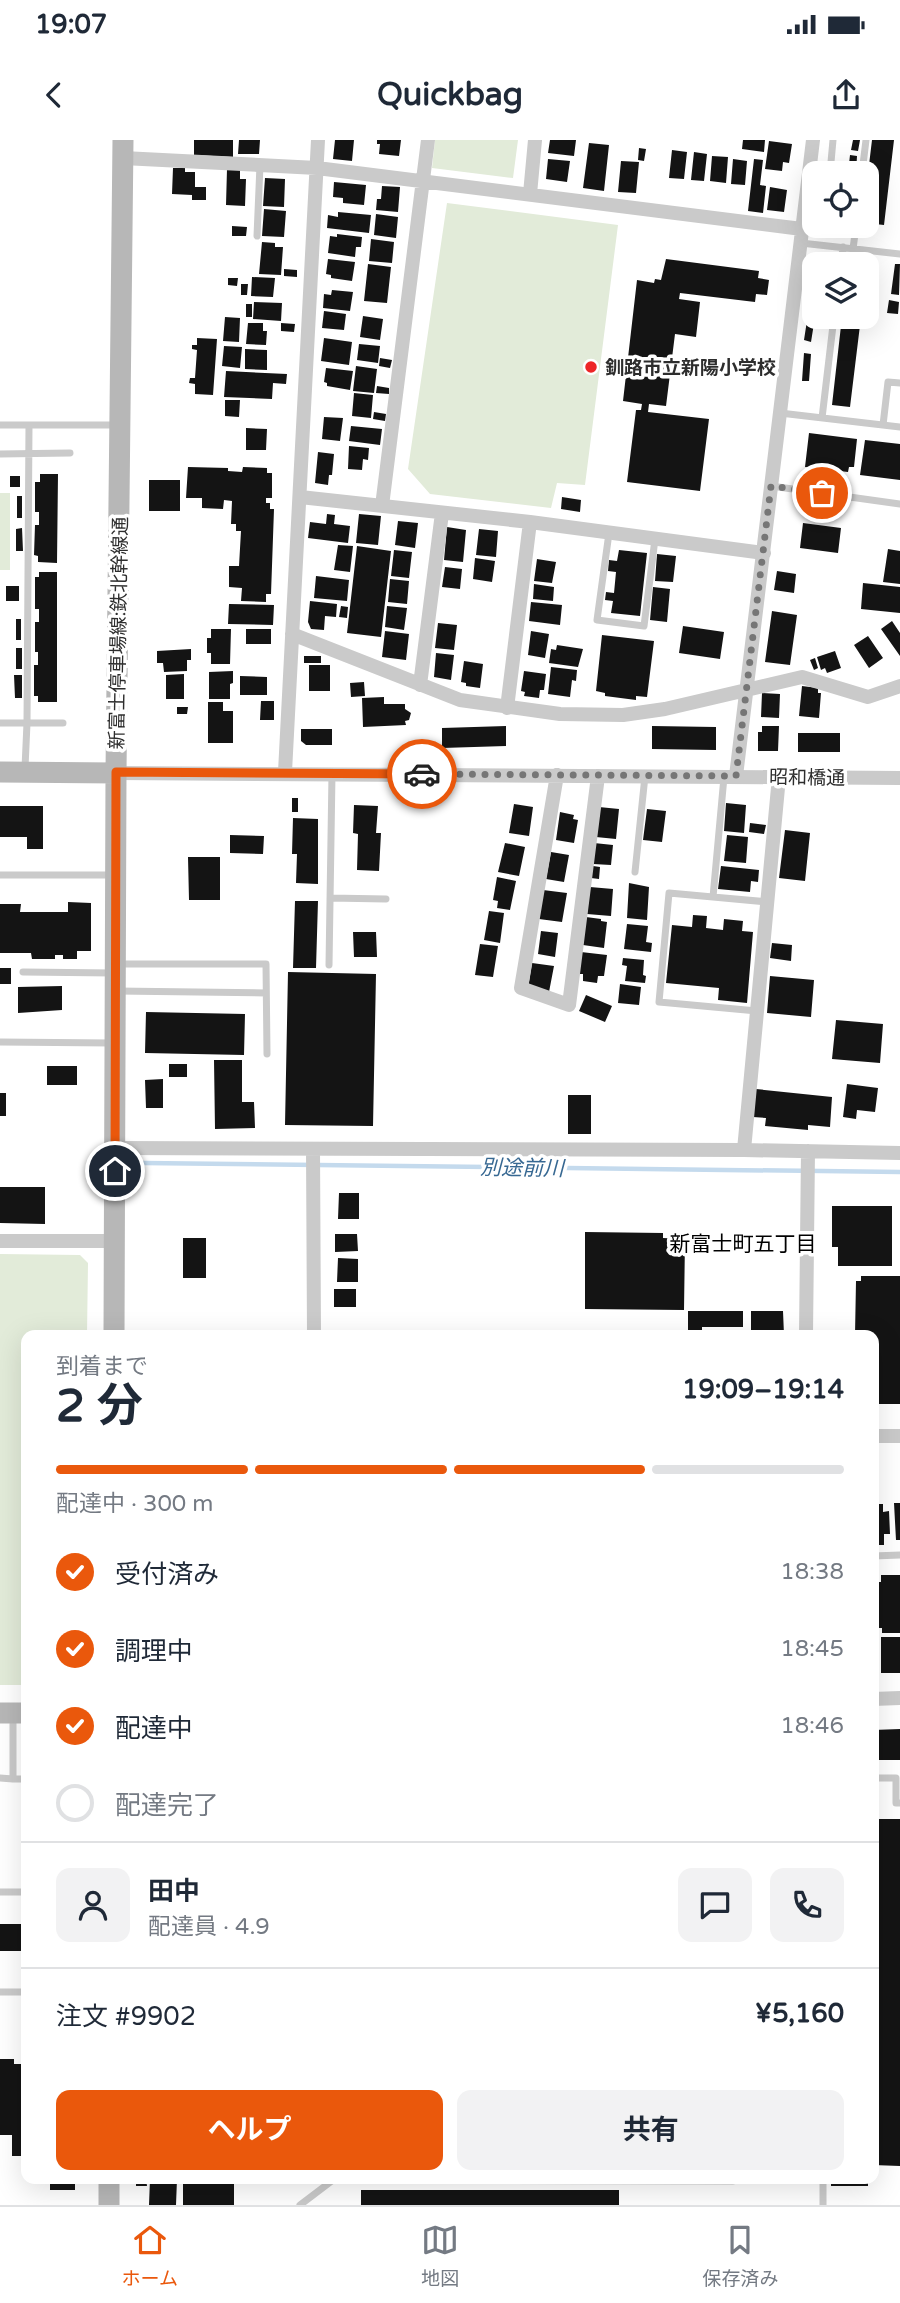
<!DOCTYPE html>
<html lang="ja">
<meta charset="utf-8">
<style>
body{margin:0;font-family:"Varela Round","Noto Sans JP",sans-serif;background:#f2f2f3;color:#1f2937;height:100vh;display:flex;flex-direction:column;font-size:26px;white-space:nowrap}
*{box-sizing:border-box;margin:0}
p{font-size:23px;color:#747a83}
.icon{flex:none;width:38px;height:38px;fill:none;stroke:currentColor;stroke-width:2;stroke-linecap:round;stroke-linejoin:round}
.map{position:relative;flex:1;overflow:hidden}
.details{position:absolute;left:21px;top:1190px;width:858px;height:854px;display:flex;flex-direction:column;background:#fff;border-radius:14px;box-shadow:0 7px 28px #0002}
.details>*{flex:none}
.fabs{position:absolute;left:802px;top:21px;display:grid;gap:14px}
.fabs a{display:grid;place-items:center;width:77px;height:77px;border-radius:14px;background:#fff;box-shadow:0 7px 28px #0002;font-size:35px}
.pin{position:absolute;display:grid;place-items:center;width:60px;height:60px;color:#fff;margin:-30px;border:4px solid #fff;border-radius:50%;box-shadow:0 2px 7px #0007}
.courier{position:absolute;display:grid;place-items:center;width:70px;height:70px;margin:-35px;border:5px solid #ea580c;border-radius:50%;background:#fff;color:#222;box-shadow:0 2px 9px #0007}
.headline em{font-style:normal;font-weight:700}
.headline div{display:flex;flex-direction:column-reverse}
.headline{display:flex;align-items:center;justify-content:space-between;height:119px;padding:0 35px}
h1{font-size:46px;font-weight:700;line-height:52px}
.bar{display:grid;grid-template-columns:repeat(4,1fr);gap:10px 7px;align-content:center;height:84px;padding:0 35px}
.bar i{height:9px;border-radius:5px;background:#e0e1e3}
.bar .current{background:#ea580c}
.bar p{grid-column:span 4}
.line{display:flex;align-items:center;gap:18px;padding:0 35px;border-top:2px solid #e0e1e3}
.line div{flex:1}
.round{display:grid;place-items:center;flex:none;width:74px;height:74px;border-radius:14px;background:#f2f2f3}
ol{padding:0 35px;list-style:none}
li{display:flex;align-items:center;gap:21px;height:77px}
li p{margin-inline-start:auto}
li .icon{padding:7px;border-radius:50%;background:#ea580c;color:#fff;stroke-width:4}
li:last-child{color:#747a83}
li i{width:38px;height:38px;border:4px solid #e0e1e3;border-radius:50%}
.button{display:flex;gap:14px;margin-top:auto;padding:14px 35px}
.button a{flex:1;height:80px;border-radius:14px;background:#ea580c;color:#fff;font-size:28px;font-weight:700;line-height:80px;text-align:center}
.button a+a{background:#f2f2f3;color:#1f2937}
.status{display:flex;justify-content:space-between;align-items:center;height:49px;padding:0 35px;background:#fff;direction:ltr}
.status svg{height:19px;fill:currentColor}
header{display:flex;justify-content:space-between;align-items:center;height:91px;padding:0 35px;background:#fff;font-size:32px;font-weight:700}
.dock{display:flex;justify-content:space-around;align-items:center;height:98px;border-top:2px solid #e0e1e3;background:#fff;font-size:19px;color:#747a83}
.dock a{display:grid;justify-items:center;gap:4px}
.dock .current{color:#ea580c}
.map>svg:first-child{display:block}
</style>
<div class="status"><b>19:07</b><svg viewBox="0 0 49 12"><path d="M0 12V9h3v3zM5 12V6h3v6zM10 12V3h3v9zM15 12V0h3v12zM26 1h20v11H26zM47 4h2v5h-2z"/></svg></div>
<header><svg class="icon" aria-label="back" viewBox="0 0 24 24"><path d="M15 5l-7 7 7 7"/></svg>Quickbag<svg class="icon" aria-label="share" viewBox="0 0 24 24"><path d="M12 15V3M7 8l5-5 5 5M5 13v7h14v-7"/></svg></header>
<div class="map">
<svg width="900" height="2065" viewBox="0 0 900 2065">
<rect width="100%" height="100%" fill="#fff"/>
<path fill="#e2ebd9" d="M435 0H518L513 38 432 28Z
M447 63 618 85 585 345 557 343 551 368 430 354 408 329Z
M0 353H10V430H0Z
M0 1114 80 1115 88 1123 87 1195H26V1545H0Z"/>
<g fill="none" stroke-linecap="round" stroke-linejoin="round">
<path stroke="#c4daed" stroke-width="4.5" d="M143 1023 900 1032"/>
</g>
<path fill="#141414" d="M194 0H233V17L194 15Z
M239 0H260L259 14H238Z
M335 0H354L352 21 333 19Z
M377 0H401L399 16 379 14 380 4H377Z
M550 0H576L574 16 548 13Z
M743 0H765L764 12 742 9Z
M853 0H860L858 11 851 10Z
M872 0H894L884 85 866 83V50Z
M769 1 792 4 789 23 783 22 782 31 765 29Z
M589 3 609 5 604 51 583 48Z
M639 8 646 9 644 21 638 20Z
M672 10 687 12 684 39 669 38Z
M694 12 707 14 704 41 691 40Z
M850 15 857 16 856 33H848Z
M712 16 728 17 726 43 710 41Z
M548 19 570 21 567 42 546 39Z
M733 19 747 21 745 45 731 44Z
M754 19 763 20 760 45 766 46 763 73 748 71Z
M621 21 639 22 636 53 618 52Z
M173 28H185V32H195V47H206V60H192V55L172 54Z
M227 29H240V39H246L245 66 226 65Z
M265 38 285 39 284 67 263 66Z
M334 42 366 45 364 65 343 63V58L333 57Z
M382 46 400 47 398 72 376 70 377 59H381Z
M770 47 787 50 784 72 767 70Z
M264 69 286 71 284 97 262 96Z
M338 72 371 75 369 93 327 88 328 75 338 77Z
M376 74 398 77 396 98 374 95Z
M232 86 247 87 246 96H232Z
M337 94 362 97 361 107H356L355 117 328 113 330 96 337 97Z
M371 99 394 102 392 123 369 121Z
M262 102 275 103V107H283L281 135 259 134Z
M849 117 867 119V124H848Z
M816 118 831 120V124H815Z
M328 119 355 122 352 141 331 138V135L326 134Z
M666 119 759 131 758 138 769 140 767 155 756 154 755 162 680 153 679 159 700 162 696 197 675 194 666 266 649 264 648 272 709 279 700 351 627 342 636 270H641L642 264 623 261 637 140 654 143 655 139 661 140Z
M368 124 391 127 387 163 364 161Z
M895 124H900L899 155 891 154Z
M284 129 297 130V137L284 136Z
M252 137 275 138 273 157 251 156Z
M228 138H238L237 146 228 145Z
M812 140H814V161L809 160Z
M241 144H248L247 155H241Z
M332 150 353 152 350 171 323 168 324 154 331 155Z
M889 160 899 162 898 174 887 173Z
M254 162 282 163 281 181 253 179Z
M246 164H252V177H246Z
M324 171 346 174 344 190 322 188Z
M808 174 815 177 811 202 804 200Z
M363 176 383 179 380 200 360 197Z
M225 177 240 178 239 202 223 201Z
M842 177H861L850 267 832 265Z
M248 183H263V191H267L266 205 246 204Z
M281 183 295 184 294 192 281 191Z
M197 198 217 199 213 255 195 254V244L189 243 190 238H195L197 210 192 209V205H197Z
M324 198 352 202 349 225 321 221Z
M359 204 380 206 378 223 357 220Z
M224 206 242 207 240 228 222 226Z
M245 209 267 210V230L245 229Z
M804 213 811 214 809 241H802Z
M380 218 392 220 390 228 379 226Z
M356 226 377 229 374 253 353 251Z
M326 228 353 231 350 250 327 246V243L324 242Z
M226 231 287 234 286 244 273 243 272 259 224 257Z
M377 246 389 248V254L376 253Z
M354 253 373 255 371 278 352 276Z
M225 260H240L239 277 225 276Z
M374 272 386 274 385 281 373 279Z
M324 277 343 278 340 301 322 299Z
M351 286 382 289 380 305 349 301Z
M246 288 267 289 266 310H246Z
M809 293 857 299 854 327H849L848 332 805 327Z
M865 300 900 304V340L860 335Z
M349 306 369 308 368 320 363 319 362 330 348 329Z
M318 312 334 314 332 335H329L328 345 315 343Z
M188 327 228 328V331L242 332 243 327 267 328V333H272V358H266V363H270V369H274L271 454H266V462L241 461 242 448 229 447V426H239L241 391H236V384H231L232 361 224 360 223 369 202 368V358H186Z
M40 334H58L57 423 38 422V416L34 415 35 385H39V372H35V342H40Z
M10 336H20V347H10Z
M149 340H180V371H149Z
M17 356H22V378H17Z
M562 357 581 360 580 372 561 369Z
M327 374 335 375 334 384 350 386 348 403 308 398 310 382 326 384Z
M359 374 381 376 378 405 356 403Z
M398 381 418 383 415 408 395 405Z
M803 383 841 388 838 413 800 408Z
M447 387 466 390 463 422 444 420Z
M22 388 23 411H16V389Z
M479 389 498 391 496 417 476 415Z
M338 405 353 406 350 432 334 430Z
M357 406 391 411 381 497 347 493Z
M888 409 900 411V444L883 442Z
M394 410 412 412 409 438 391 436Z
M619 410 647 413 640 476 611 473 613 461 605 460 606 452 614 453 616 432 608 431 609 420 617 421Z
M657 414 676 416 673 442 655 441Z
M475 418 495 421 492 442 473 439Z
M537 419 556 422 552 443 534 441Z
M445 427 462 429 460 449 442 447Z
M777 431 796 434 794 453 774 450Z
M39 432H57V562H38V556H34V525H38V512H35V482H39V469H35V437H39Z
M316 436 349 440 347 461 314 458Z
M390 439 409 441 407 464 388 462Z
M863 443 900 447V473L861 469Z
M534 444 554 447 553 461 533 459Z
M6 446H19V461H6Z
M653 447 670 449 667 482 650 480Z
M310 461 337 464 336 477 325 476 324 490 311 489 308 482Z
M531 462 562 465 560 485 529 481Z
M229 464 274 465 273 485 228 484Z
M341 466 348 467 347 478 339 477Z
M387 466 407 468 404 490 385 487Z
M772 471 797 475 790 525 765 522Z
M16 479H21V500H16Z
M892 481 900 493V516L881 489Z
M438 483 457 485 454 510 435 508Z
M683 486 724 492 720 519 679 513Z
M211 489H231L230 524H211V513H207V498H211Z
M246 489H271V504H246Z
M385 491 409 494 406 520 382 517Z
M531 491 549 494 545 518 528 515Z
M602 495 654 501 647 557 636 556V560L605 556V553L596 551Z
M868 496 883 518 869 528 854 505Z
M557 505 583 509 578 527 549 523 551 509 556 510Z
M16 508H22V529H16Z
M191 509V520H187V531L164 532 163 523H157V511Z
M835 511 841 528 827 533 825 528 821 530 817 517Z
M436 513 454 515 451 540 434 537Z
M304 516H321V523H304Z
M815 518 818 528 814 530 810 520Z
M464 521 483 524 480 548 466 546V543L461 542Z
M309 525H330V551H309Z
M551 527 577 530 576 541 572 540 570 557 548 554Z
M233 531V543L230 544V559H209V532Z
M524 531 546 534 544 550H540L539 558 524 556 525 552 521 551Z
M184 534V559H166V535Z
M14 535H22V558H15Z
M240 536 267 537V555H240Z
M364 542 365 556 351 557 350 543Z
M802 546 818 548V553H821L819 578 799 576Z
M762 553 780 554 779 578 761 577Z
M384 557V564H405V569L411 573 409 580 405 581 406 585 363 587 362 558Z
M261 561H274V580H260Z
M208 562H223V571H233V603H208Z
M177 567H188L187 574H177Z
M506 586V606L442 608V588Z
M652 586 716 587V610L652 609Z
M762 586H779L778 611H758V592H762Z
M301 589H332V605H306L301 601Z
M798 593H840V612H798Z
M292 658H298V672H292Z
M726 663 746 665 744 693 724 691Z
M514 664 533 667 529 696 509 693Z
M354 665 378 666 376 693H381L379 731 357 730 358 694 353 693Z
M0 666H43V709H27V697H0Z
M599 667 619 669 616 699 596 697Z
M647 669 666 671 662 702 643 700Z
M560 672 574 675 573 679 578 680 574 703 556 700Z
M293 678 318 679V744L296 743 297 714H292Z
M750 683 766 685 764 694 749 692Z
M785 690 810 693 805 741 779 738Z
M230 695 264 696 263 714 230 713Z
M727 695 748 697 746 723 724 721Z
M505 703 525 707 519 736 498 732Z
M594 703 613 705 611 725 593 724Z
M551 712 569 715 564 742 546 739Z
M188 717H220V760H189Z
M593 726 600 727 599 739 591 738Z
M721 726 759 730 758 742 751 741 750 752 718 749Z
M497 737 516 741 510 770 497 768 498 761 493 760Z
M629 743 649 747 647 780 627 778Z
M590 747 613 749 611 776 587 774Z
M543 750 567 753 562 782 539 779Z
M295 761H318L316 828H293Z
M68 762 91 763V811H77V819H63V815H55V819H32L31 813H0V764H21L20 772H68Z
M489 771 504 773 500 803 484 800Z
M693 775 707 776 706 788 723 790 724 779 743 781 742 791 753 792 747 863 718 860 719 848 666 843 672 785 692 787Z
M586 777 601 779V781L607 782 604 808 583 805Z
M627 784 648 786 646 802 652 803 651 812 624 809Z
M541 791 558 793 555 817 538 814Z
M353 792H376L377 817H354Z
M772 803 792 805 791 821 770 818Z
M480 804 498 806 493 837 475 835Z
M581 812 607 815 604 836H598L597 843 583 841V834H579Z
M623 818 644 820 643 835 646 836 645 843 625 841 627 826 622 825Z
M532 823 554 826 549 852 528 848Z
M0 828H11V844H0Z
M288 832 376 834 373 986 285 985Z
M770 836 814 840 811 877 767 873Z
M620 844 641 847 639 865 618 863Z
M62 846V870L18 873V847Z
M586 855 612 866 605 882 579 871Z
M146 872 245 874 244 915 145 913Z
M836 880 883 884 880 923 832 919Z
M214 920H242V962H254L255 988 215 989Z
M169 924H187V937H169Z
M47 926H77V945H47Z
M163 939V968H146L145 940Z
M847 944 878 948 875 972 857 970 856 979 843 977Z
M756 949 832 957 830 987 808 985V990L765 986 766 978 753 977Z
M0 953H6V976H0Z
M568 955H591V994H568Z
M0 1047H45V1084L0 1083Z
M339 1053H359V1079H338Z
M832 1066H892V1126H838V1107H832Z
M585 1092 663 1093V1098L685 1099 684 1170 585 1169Z
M335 1094H357L358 1111 335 1112Z
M183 1098H206V1138H183Z
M338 1118 358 1119V1142H337Z
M861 1136H900V1264H873V1195H855L856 1141H861Z
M334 1149H356V1167H334Z
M688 1171H743V1187H702V1193L705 1192V1195H688Z
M751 1171H783L784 1195H751Z
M894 1363H900V1400H896Z
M873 1364H883V1372L889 1371 890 1394H884V1405H873Z
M881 1435H900V1493H882V1488H873V1442H881Z
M881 1497H900V1533H881Z
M900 1589V1620H873V1590Z
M873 1679H900V2026L873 2025Z
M0 1784H26V1811H0Z
M0 1919H14V1924H26V2016H12V1995H0Z
M42 2039H75V2050H50V2043L42 2042Z
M136 2039H146L147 2046H136Z
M150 2039H177L176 2065H149Z
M183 2039H234V2065H183Z
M831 2039H868V2046H831Z
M361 2050H619V2065H361Z"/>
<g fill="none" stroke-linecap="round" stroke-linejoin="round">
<path stroke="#cacaca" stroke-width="7" d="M830 33 833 0
M862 33 866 0
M257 96 260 25
M801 103 900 114
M853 109 856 86
M841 124 843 107
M780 273 900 287
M822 278 834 177
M0 285H116
M29 285 27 583H63
M883 285 888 242 900 243
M0 314 70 313
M771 346 900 364
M609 393 597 480 644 486 655 399
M0 583H27L25 628
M724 637 713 757 669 753 659 862 757 871
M635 732 645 636
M0 735H115
M713 757 768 762
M330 758 386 759
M118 824H266L267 914
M329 825 332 634
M23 832 113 833
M117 851 266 853
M0 902 111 903
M873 1416 900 1415
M0 1638 13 1639V1577
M873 1638H896V1663H900
M13 1639H26
M0 1752H26
M0 1852H26
M300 2065 333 2040 733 2041V2039
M823 2065V2039"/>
<path stroke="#cacaca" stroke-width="14" d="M123 18 317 28 802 89
M530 54 535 0
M300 357 530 382 764 413
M382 366 428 0
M292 494 460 560 560 574 623 575 665 569 802 537 868 557 900 546
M420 545 442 373
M507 568 530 382
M285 632 318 0
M116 633 900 638
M557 635 521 848 569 865 598 636
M736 636 813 0
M115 1008 744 1010 900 1013
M313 1009 314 1195
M744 1010 779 637
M0 1101H114
M806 1195 808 1011
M873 1296H900
M873 1559 900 1558"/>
<path stroke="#b7b7b7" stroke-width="21" d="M0 632 116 633
M114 1195 116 633 123 0
M0 1573H26
M109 2065V2039"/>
</g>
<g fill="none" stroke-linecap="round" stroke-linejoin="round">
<path stroke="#767676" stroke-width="7" stroke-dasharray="0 12.6" d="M422 634 736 636 771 346 822 353"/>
<path stroke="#ea580c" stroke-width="9" d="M115 1031 116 632 422 634"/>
</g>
<circle fill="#ed2526" stroke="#fff" stroke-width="2.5" cx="591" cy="227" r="7"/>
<g text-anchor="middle" stroke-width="7" stroke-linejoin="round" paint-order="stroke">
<g font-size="19" font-weight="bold" fill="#2d2d2d" stroke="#fff" text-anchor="start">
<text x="605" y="234">釧路市立新陽小学校</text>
</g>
<g font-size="19" fill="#2d2d2d" stroke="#fff">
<text transform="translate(118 493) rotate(-89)" y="7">新富士停車場線:鉄北幹線通</text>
<text transform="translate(807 637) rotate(1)" y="7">昭和橋通</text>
</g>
<g font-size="21" font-style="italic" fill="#376892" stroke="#fff">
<text transform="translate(522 1028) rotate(1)" y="7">別途前川</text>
</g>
<g font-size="21" fill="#000" stroke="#fff">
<text x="743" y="1111">新富士町五丁目</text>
</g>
</g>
</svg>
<div class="fabs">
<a><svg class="icon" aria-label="locate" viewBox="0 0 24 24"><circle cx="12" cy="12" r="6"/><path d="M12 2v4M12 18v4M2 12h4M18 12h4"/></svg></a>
<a><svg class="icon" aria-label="layers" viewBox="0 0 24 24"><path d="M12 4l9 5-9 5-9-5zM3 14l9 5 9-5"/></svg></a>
</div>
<div class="pin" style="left:822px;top:353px;background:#ea580c"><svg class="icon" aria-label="bag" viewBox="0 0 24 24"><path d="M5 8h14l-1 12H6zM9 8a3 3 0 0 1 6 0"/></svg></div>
<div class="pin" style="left:115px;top:1031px;background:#1f2937"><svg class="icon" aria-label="home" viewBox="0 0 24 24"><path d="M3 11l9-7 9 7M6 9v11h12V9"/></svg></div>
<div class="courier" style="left:422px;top:634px"><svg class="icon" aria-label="car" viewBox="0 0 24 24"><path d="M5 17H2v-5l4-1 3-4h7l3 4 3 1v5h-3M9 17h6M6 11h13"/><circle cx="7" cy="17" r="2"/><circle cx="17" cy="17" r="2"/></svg></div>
<section class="details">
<div class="headline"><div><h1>2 分</h1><p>到着まで</p></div><em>19:09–19:14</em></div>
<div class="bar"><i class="current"></i><i class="current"></i><i class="current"></i><i></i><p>配達中 · 300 m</p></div>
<ol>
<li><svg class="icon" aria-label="check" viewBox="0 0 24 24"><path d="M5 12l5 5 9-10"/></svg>受付済み<p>18:38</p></li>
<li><svg class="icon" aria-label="check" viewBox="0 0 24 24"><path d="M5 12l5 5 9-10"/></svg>調理中<p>18:45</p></li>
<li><svg class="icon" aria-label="check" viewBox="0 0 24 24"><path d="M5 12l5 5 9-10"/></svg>配達中<p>18:46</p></li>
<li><i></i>配達完了</li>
</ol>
<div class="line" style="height:126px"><a class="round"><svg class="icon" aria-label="person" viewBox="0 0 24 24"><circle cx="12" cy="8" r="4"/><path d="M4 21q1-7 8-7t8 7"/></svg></a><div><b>田中</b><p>配達員 · 4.9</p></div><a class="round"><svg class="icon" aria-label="chat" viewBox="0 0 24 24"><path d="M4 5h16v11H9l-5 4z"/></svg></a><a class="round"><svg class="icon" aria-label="phone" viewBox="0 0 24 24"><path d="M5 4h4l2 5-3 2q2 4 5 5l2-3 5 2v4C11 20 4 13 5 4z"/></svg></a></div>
<div class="line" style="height:91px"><div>注文 #9902</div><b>¥5,160</b></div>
<div class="button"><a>ヘルプ</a><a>共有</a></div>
</section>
</div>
<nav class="dock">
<a class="current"><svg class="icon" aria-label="home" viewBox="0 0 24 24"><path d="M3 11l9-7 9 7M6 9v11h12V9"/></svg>ホーム</a>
<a><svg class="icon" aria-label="map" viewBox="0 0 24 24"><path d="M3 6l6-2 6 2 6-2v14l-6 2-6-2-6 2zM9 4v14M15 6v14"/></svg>地図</a>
<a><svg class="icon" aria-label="saved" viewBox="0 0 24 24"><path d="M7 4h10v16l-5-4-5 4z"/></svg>保存済み</a>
</nav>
